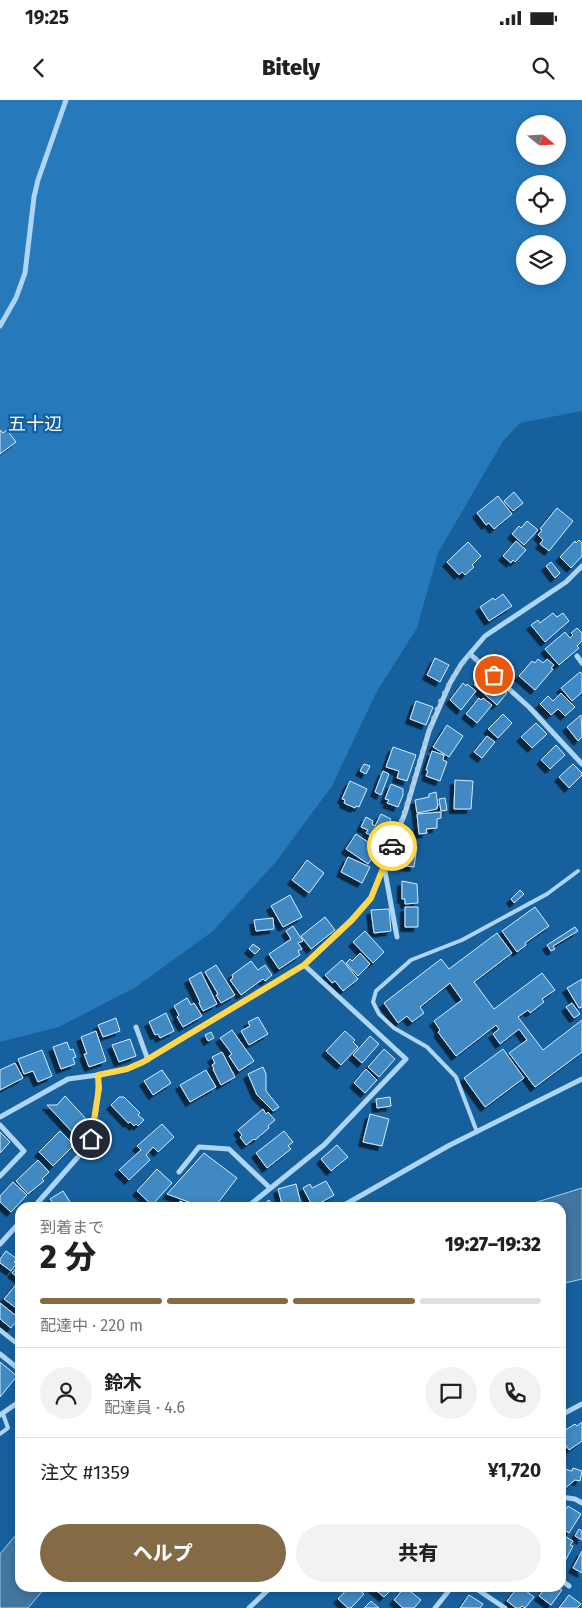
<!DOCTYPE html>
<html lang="ja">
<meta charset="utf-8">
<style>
body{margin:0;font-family:"Fira Sans","Noto Sans JP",sans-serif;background:#f2f2f2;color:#202124;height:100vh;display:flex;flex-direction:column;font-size:19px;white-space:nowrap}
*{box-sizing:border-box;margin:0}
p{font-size:16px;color:#757577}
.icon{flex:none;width:28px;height:28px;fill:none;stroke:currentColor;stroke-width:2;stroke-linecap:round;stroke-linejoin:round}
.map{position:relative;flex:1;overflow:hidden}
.sheet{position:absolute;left:15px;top:1102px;width:551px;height:390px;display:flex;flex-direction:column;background:#fff;border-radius:15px;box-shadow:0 2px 8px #0003}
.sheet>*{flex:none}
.needle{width:32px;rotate:108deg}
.controls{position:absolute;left:516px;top:15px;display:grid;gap:10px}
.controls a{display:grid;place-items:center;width:50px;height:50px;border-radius:50%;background:#fff;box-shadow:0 2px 8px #0003;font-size:25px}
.pin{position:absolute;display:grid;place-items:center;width:42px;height:42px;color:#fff;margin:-21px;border:2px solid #fff;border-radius:50%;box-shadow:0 1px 5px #0007}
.courier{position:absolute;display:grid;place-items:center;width:50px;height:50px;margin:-25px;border:4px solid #ffd54a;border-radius:50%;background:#fff;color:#222;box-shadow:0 1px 6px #0007}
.summary em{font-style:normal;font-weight:800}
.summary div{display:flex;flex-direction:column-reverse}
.summary{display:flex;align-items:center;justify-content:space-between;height:85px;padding:0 25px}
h1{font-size:32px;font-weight:800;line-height:38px}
.bar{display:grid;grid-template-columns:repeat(4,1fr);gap:8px 5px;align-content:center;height:60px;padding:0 25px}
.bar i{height:6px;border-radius:4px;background:#e0e0e0}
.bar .selected{background:#846b46}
.bar p{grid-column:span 4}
.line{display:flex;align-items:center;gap:12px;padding:0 25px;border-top:1px solid #e0e0e0}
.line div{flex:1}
.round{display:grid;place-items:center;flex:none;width:52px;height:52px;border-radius:26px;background:#f2f2f2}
.button{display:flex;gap:10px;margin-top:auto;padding:10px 25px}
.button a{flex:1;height:58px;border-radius:30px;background:#846b46;color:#fff;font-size:20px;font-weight:800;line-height:58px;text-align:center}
.button a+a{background:#f2f2f2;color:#202124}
.status{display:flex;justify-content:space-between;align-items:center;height:35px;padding:0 25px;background:#fff;direction:ltr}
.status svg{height:14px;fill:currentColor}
header{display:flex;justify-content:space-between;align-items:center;height:65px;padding:0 25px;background:#fff;font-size:22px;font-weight:800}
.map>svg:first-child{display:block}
</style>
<div class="status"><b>19:25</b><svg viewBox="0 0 49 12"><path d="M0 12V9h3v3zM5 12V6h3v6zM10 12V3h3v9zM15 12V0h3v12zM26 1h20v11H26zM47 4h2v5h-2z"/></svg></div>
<header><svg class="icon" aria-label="back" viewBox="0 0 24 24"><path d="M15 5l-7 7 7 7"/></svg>Bitely<svg class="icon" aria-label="search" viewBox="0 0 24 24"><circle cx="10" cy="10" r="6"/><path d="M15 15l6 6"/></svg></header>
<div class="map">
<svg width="582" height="1508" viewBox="0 0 582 1508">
<defs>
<filter id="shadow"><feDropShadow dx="-4.5" dy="4.5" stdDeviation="0" flood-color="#0009"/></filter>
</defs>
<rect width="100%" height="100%" fill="#16609d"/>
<path fill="#2679ba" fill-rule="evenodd" d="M0 0H582V311L520 323 503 341 438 453 417 528 376 593 332 686 275 763 213 831 136 887 59 927 0 942ZM525 24H558V56H525ZM525 84H558V116H525ZM525 144H558V176H525Z"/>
<path fill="#4275a0" stroke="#a0d1f5" d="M582 1088V1179L561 1184V1108L521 1107Z
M20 1430V1488H45L28 1508H0V1454Z"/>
<path fill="#3f89c3" stroke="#d6ecfd" filter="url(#shadow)" d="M0 330 3 333 7 330 16 342 0 354Z
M514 392 523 403 513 411 504 401Z
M498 396 512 414 494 429 489 423 486 425 477 413Z
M557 408 573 421 549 451 540 444 543 440 538 435 542 430 540 429Z
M527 421 538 430 524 445 512 434 519 426 521 428Z
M579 440 582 443V456L571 468 560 457 575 441 576 443Z
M516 441 526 450 515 462 513 460 511 463 503 456Z
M468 442 481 456 472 465 474 467 465 475 462 472 459 475 447 462Z
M551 462 560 473 555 478 546 466Z
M503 494 512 506 489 521 480 507 493 498 495 500Z
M553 513 557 517 563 513 569 521 545 542 531 525 538 520 540 523Z
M577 528 582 533V541L577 546 579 548 559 565 545 549 565 532 570 538 573 535 571 533Z
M435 558 449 565 440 582 427 575Z
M538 559 543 563 547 559 554 565 551 568 553 569 535 590 519 576 532 561 535 563Z
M580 572 582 574V592L572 601 561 588Z
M483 574 507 593 497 605 474 585Z
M463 583 466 586 467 584 476 591 461 610 450 600Z
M561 593 575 607 565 616 558 609 551 615 540 604 548 596 553 601Z
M479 598 481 600 483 598 492 605 477 623 466 614Z
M416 601 433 607 426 625 410 619Z
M503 614 512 623 498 638 488 629Z
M581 615 582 637 578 641 567 627Z
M536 623 547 634 532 648 521 637Z
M447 625 463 636 449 657 433 647Z
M487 636 495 642 482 658 474 652Z
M556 645 565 655 550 669 541 660Z
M393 647 416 655 407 681 397 678 399 671 386 667Z
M432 651 444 655 443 660 447 662 440 681 426 676 428 671 426 670Z
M364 664 370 666 366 674 360 671Z
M573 664 582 673V675L569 688 559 677Z
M383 671 389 674 381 695 375 692Z
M455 680 473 681 471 709H454Z
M350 681 367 689 359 707 356 706 355 708 344 703 345 700 342 699Z
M391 684 403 689V695L398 707 387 703 389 700 385 699Z
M436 692 438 706H437V709L417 713 415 700 429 697V694Z
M445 698 447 710 441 711 439 699Z
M441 712V718L437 719V728L426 729 427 733 419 734 417 714Z
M381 714 391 719 382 737 380 736 378 739 366 733 368 730 361 727 366 717 373 721 372 724 375 726Z
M356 734 377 748 373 753 375 754 368 764 346 749Z
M404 745 417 747 414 767 397 765 400 750 403 751Z
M348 757 370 767 362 783 341 772Z
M307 760 324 773 309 793 292 780Z
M402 781 417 784 418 803 405 804V799H402Z
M520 790 524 794 514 803 511 799Z
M290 795 302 817 283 827 271 806Z
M405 807H418V827H405Z
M535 807 549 826 525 843 526 845 517 852 502 831Z
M389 809 391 831 374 833 371 810Z
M325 817 335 830 311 849 301 836Z
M273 818 274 829 256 831 254 820Z
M293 826 303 841 298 843 302 849 298 851 300 855 279 869 269 854 291 839 286 831Z
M575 827 578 831 553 846 555 849 551 851 547 845Z
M365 831 384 852 373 863 353 842Z
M497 833 512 853 474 882 494 909 542 873 555 890 542 899 544 902 530 913 528 910 518 917 543 950 582 920V952L535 987 509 953 527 940 519 929 500 944 493 934 499 929 496 925 456 956 438 932 440 930 434 921 462 900 450 883 420 907 424 913 412 922 407 916 398 923 384 903 441 859 449 869Z
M253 844 260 849 255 854 249 849Z
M360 853 370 864 358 876 346 863 350 859 352 861Z
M342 860 358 879 343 891 335 881 332 883 325 875Z
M251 861 258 870 265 865 272 875 265 881 263 879 241 895 230 880 233 878 232 875Z
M216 865 235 895 221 903 216 895 218 894 205 872Z
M201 872 217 904 203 911 199 903 200 902 189 879Z
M582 879V907L579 908 567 888Z
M187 898 191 905 194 903 202 916 183 927 177 917 179 915 174 906Z
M572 903 580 914 574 918 566 907Z
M166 913 174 931 160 938 158 934 155 935 149 922Z
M258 917 268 934 249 945 241 931 250 926 248 922Z
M116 918 120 931 103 937 98 925Z
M232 930 254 961 239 971 229 956 232 954 220 938Z
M96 931 106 961 89 967 84 954H87L81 937Z
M345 931 355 940 353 942 358 947 341 965 326 951Z
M211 932 214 938 208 941 205 935Z
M370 936 379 944 362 963 353 955Z
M130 939 136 956 119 962 112 945Z
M67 942 70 950 73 949 76 957 73 958 75 964 61 969 53 947Z
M384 949 395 959 379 977 368 967Z
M503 949 524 978 485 1007 464 978Z
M42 950 52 976 38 982 33 971 24 974 18 959Z
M222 952 235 977 221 985 213 969H214L212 965 215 963 212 957Z
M15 963 23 978 0 990V970Z
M263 967 266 974V991L279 1007 273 1011 257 995 248 974Z
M366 969 377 980 365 993 354 983Z
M162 970 171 983 153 995 144 981Z
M206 970 216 987 190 1002 180 985Z
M65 996 87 1020 73 1033 47 1005H57Z
M119 997H124L140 1013 138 1015 144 1020 138 1026 136 1024 134 1026 130 1022 128 1023 111 1005Z
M390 997 391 1006 377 1008 376 999Z
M263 1009 266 1014 268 1012 275 1020 268 1026 269 1028 255 1040 254 1039 246 1045 240 1037 242 1035 238 1030Z
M370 1014 389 1019 382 1046 363 1042Z
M162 1024 174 1037 158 1052 153 1047 146 1055 150 1060 129 1080 119 1070 141 1050 137 1046Z
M82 1029 87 1033 79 1046 73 1042Z
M60 1031 74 1045 53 1066 39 1052Z
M284 1031 293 1042 288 1046 291 1049 267 1068 256 1053Z
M0 1032 10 1042 0 1053Z
M337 1045 348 1057 331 1071 321 1059Z
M204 1053 237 1078 214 1108H205L167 1094Z
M38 1060 49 1072 42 1079 44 1081 28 1094 16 1081Z
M157 1069 172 1083 152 1105 137 1091Z
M326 1081 334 1095 313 1107 303 1088 310 1084 312 1088Z
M13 1082 27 1095 11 1112 0 1102V1096Z
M296 1084 302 1108H283L278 1089Z
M63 1091 74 1108H56L50 1099Z
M269 1100 274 1108H258Z
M180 1101 196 1108H177Z
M6 1151 17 1159 14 1162 16 1164 11 1171 0 1163V1159Z
M20 1164V1179L12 1173Z
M19 1181 20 1182V1211L4 1199Z
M0 1203 19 1218 11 1228 0 1219Z
M0 1262 17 1276 0 1297Z
M582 1322V1341L569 1350 561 1339V1331L563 1330 564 1331 575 1324 577 1326Z
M561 1368 572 1371 573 1368 582 1371 580 1381 575 1380 563 1390H561Z
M568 1406 581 1414 569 1433 561 1428V1417Z
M579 1429 582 1431V1440L575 1436Z
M566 1437 573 1441 570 1445 573 1446 563 1465 561 1464V1440L564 1441Z
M582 1451V1473L573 1468Z
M348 1488H357L364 1494 351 1508H348L338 1499Z
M373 1488H393L384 1497Z
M404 1488H406L421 1500 414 1508H403L394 1500Z
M517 1488H522L534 1497 525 1508 522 1506 520 1508H516L507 1501Z
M545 1488H558L562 1490 551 1505 539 1496Z
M469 1495 483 1504 480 1508H460Z
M569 1495 581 1504 577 1508H559Z
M371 1501 379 1508H364Z"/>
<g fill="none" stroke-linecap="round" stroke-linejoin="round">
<path stroke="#aed5f3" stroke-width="4" d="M477 1032 456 977 427 947 394 928 379 914 373 902 376 891 411 860 462 840 547 794 578 771
M0 1334 8 1328 3 1314"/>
<path stroke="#aed5f3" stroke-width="4.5" d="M0 1230 20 1246"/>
<path stroke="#aed5f3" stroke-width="5" d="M0 226 16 198 25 173 34 97 38 80 66 0
M470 554 529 607 582 664
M577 556 582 563
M384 766 397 837
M136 927 148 960
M0 1017 68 979 98 975
M0 1025 24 1051 0 1076
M179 1072 199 1047 229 1049 270 1088
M33 1108 85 1049C95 1029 99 997 98 975L127 969 143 962 304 865 351 820 371 798 405 713 429 631 450 583 462 563 485 536 566 482 582 466
M246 1108 324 1045 406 959 304 865
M339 1108 448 1046 582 979
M0 1144 20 1122
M0 1254 20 1270
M0 1315 20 1301
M561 1315 582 1304
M561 1397 575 1399 582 1403
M561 1480 569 1486
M475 1488 505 1508
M249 1508 270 1488
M435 1508 451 1488"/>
</g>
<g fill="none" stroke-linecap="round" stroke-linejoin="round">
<path stroke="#adc7dd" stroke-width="5" stroke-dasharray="0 9" d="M392 746C396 735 401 724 404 713 422 660 432 597 470 554L494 575"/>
<path stroke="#ffd54a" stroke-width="6" d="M91 1039 99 988 98 975 127 969 143 962 304 865 352 820 371 798 392 746"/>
</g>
<g text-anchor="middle" stroke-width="5" stroke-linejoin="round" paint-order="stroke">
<g font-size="18" fill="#fff" stroke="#16609d">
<text x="35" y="330">五十辺</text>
</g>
</g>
</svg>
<div class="controls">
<a><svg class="needle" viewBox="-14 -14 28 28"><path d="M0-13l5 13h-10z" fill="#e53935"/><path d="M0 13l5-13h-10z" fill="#757577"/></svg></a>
<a><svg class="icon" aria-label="locate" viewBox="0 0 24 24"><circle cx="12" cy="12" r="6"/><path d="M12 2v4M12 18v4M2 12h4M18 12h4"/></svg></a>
<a><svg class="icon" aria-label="layers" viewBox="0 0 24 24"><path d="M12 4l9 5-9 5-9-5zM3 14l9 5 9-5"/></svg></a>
</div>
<div class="pin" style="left:494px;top:575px;background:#ea580c"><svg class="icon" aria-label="bag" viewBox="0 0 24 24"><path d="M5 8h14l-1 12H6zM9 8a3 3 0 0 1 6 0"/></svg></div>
<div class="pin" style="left:91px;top:1039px;background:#1f2937"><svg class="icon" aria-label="home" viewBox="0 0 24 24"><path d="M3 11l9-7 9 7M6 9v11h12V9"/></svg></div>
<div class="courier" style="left:392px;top:746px"><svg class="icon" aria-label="car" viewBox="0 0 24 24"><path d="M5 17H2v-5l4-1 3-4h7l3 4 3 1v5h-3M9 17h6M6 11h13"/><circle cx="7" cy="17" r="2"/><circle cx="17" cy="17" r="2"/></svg></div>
<section class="sheet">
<div class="summary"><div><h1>2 分</h1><p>到着まで</p></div><em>19:27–19:32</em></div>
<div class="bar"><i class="selected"></i><i class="selected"></i><i class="selected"></i><i></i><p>配達中 · 220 m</p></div>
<div class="line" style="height:90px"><a class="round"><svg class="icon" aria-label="person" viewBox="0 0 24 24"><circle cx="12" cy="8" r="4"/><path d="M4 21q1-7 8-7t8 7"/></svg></a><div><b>鈴木</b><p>配達員 · 4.6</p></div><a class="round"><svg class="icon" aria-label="chat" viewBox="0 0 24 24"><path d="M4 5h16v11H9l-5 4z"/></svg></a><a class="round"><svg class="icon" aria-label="phone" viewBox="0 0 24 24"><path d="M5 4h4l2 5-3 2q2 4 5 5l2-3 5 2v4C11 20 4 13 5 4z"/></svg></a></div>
<div class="line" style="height:65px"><div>注文 #1359</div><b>¥1,720</b></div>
<div class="button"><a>ヘルプ</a><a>共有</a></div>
</section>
</div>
